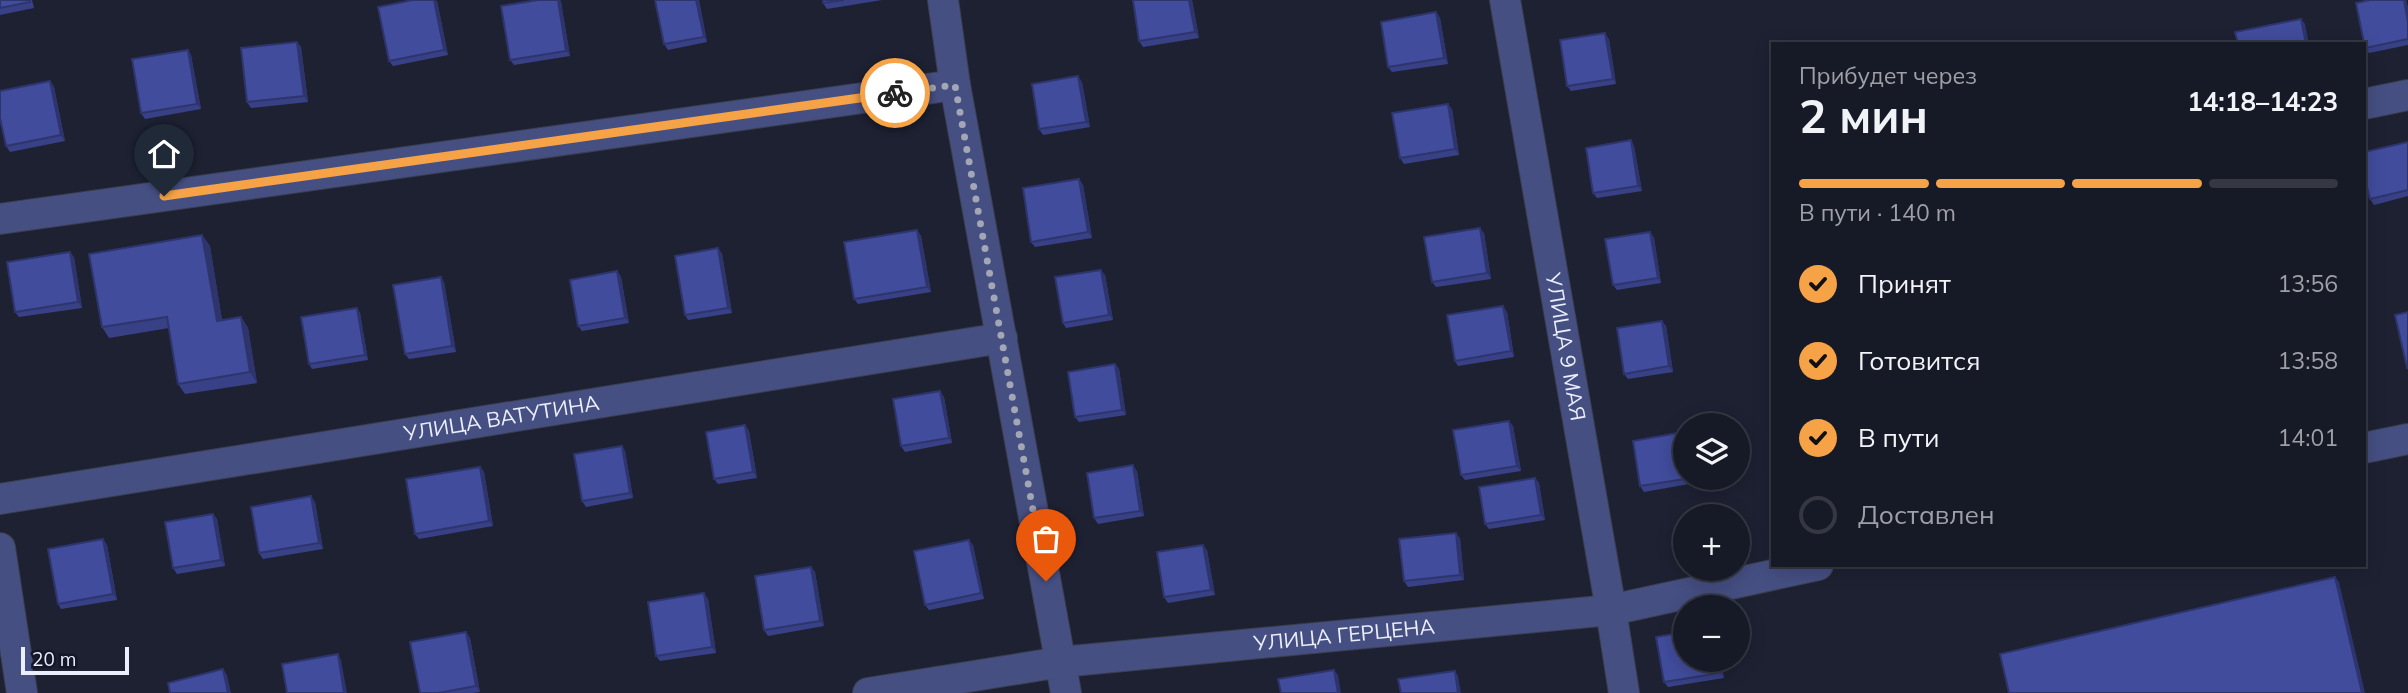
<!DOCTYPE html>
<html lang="ru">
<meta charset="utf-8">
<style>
body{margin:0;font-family:Mulish,sans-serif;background:#232632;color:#f1f3f6;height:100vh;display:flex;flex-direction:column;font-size:26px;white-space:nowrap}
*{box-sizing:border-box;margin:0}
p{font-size:23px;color:#9ea0a7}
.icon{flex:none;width:38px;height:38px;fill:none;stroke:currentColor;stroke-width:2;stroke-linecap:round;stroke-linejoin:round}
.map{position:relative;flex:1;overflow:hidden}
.details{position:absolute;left:1771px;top:42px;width:595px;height:525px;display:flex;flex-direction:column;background:#161926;border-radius:0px;box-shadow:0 4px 18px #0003,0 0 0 2px #353843}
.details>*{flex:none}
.fabs{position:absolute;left:1673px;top:413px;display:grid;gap:14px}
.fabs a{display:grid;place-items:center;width:77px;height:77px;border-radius:50%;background:#161926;box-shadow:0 4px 18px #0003,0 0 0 2px #353843;font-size:35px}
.scale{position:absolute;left:21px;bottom:18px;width:108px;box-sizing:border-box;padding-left:7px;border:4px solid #ebeefb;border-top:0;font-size:19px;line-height:24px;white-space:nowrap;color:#ebeefb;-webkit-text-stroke:5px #141728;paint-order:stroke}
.pin{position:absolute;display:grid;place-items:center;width:60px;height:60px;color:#fff;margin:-72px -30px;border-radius:50% 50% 50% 0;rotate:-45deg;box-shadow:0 0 7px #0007}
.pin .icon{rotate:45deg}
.courier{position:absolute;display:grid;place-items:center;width:70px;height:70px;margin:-35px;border:5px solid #f6a247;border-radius:50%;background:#fff;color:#222;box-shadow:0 2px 9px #0007}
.head em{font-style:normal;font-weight:700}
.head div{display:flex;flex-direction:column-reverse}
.head{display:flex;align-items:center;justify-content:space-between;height:119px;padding:0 28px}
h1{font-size:46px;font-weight:700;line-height:52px}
.bar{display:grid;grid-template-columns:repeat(4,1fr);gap:10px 7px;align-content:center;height:84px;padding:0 28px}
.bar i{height:9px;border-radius:5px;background:#353843}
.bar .on{background:#f6a247}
.bar p{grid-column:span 4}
ol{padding:0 28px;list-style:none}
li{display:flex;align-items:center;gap:21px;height:77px}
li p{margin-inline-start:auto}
li .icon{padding:7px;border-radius:50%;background:#f6a247;color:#111;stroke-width:4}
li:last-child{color:#9ea0a7}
li i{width:38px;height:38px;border:4px solid #353843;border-radius:50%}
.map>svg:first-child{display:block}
</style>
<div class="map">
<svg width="2408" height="693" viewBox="0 0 2408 693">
<rect width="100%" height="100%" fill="#1d2132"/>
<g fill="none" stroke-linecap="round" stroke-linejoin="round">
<defs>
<g id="minor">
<path d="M943 0 955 85 1066 693"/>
<path id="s1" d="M1505 0 1611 610 1624 693"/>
<path d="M2364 104 2408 95"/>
<path d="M0 219 955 85"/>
<path d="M2364 448 2408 439"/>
<path id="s2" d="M0 499 1002 338"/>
<path d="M0 548 22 693"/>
<path id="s3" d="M868 693 1061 662 1611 610 1818 565"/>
</g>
</defs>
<use href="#minor" stroke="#3a3e4e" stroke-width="32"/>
<use href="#minor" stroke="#454f82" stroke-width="30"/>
</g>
<path fill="#384186" d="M0 0H32L34 8 0 15Z
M538 0H560L561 2 570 56 514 65 510 60Z
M699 0 707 42 668 50 664 44Z
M823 0H882L827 9 823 3Z
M1192 0 1199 38 1143 47 1139 41Z
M2370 0H2406L2408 8V45L2369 53 2365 48Z
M437 1 448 55 393 66 389 61Z
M1436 12 1440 18 1448 64 1392 72 1388 67Z
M1609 39 1616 84 1571 91 1567 86Z
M297 42 301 47 308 102 251 108 247 102Z
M188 50 191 55 201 109 145 119 141 113Z
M50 81 54 87 65 141 10 152 6 146Z
M1082 82 1090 127 1043 135 1039 129Z
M1452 109 1459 155 1404 164 1400 158Z
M1631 140 1634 146 1642 191 1597 198 1593 193Z
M2408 142V196L2374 205 2370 199Z
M1079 179 1083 185 1092 238 1035 247 1031 242Z
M917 230 921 236 931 292 858 304 854 299Z
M1650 232 1654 238 1661 283 1617 290 1613 285Z
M1484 233 1491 279 1436 287 1432 282Z
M202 235 210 246 222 320 241 317 248 328 257 383 185 394 178 384 169 328 109 338 102 327Z
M718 248 722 254 732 313 688 320 685 315Z
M74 257 82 308 19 317 15 312Z
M617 271 621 277 629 323 582 331 578 326Z
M1105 275 1113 320 1066 328 1063 323Z
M444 282 456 352 409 359 405 354Z
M357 308 360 313 368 360 312 369 309 364Z
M1507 312 1514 357 1458 366 1455 361Z
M1662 321 1666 326 1673 372 1628 379 1624 374Z
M1115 364 1119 369 1126 415 1079 422 1075 417Z
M944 397 952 443 905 452 901 446Z
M745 425 749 431 757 478 718 484 714 479Z
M1513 426 1521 471 1465 480 1461 475Z
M1682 439 1685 459V478H1688L1689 484 1644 492 1640 486Z
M622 446 625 451 633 498 586 507 582 501Z
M480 467 484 472 493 526 419 539 415 534Z
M1137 471 1144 516 1098 524 1094 518Z
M1535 478 1539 483 1545 520 1489 529 1485 524Z
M315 502 323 549 263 559 259 553Z
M213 514 217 519 225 566 177 574 173 568Z
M1460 538 1464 580 1408 587 1404 581Z
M103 539 107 545 117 600 61 609 58 604Z
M973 545 984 599 929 610 925 605Z
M1207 550 1215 595 1168 603 1164 597Z
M811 567 815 572 824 626 768 636 764 630Z
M708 599 716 653 660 661 656 656Z
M466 632 470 638 480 692 472 693H420Z
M1721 660 1724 678 1668 687 1664 682Z"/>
<path fill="#2e356d" d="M434 0 437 1 448 55 444 50Z
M558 0H560L561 2 570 56 566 51Z
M696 0H699L707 42 704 37Z
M1189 0H1192L1199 38 1195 32Z
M2404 0H2406L2408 8V22Z
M1436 12 1440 18 1448 64 1444 58Z
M2301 19 2305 24 2309 44H2306Z
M1605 33 1609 39 1616 84 1613 79Z
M297 42 301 47 308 102 304 96Z
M188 50 191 55 201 109 197 104Z
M1078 76 1082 82 1090 127 1086 122Z
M50 81 54 87 65 141 61 135Z
M1448 104 1452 109 1459 155 1455 149Z
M1631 140 1634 146 1642 191 1638 186Z
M1079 179 1083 185 1092 238 1088 232Z
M1480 228 1484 233 1491 279 1487 273Z
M917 230 921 236 931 292 927 287Z
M1650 232 1654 238 1661 283 1658 278Z
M202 235 210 246 224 332 217 321Z
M718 248 722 254 732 313 728 308Z
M70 252 74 257 82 308 78 302Z
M1101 270 1105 275 1113 320 1109 315Z
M617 271 621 277 629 323 625 318Z
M441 277 444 282 456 352 452 346Z
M1503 306 1507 312 1514 357 1511 351Z
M357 308 360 313 368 360 365 355Z
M241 317 248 328 257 383 250 372Z
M1662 321 1666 326 1673 372 1669 366Z
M1115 364 1119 369 1126 415 1122 410Z
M940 391 944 397 952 443 949 438Z
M1509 421 1513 426 1521 471 1517 466Z
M745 425 749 431 757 478 753 472Z
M1678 433 1682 439 1685 459V478H1688L1689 484 1685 479Z
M622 446 625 451 633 498 630 493Z
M1133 465 1137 471 1144 516 1140 511Z
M480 467 484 472 493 526 489 521Z
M1535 478 1539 483 1545 520 1541 515Z
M311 496 315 502 323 549 319 543Z
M213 514 217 519 225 566 221 560Z
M1456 533 1460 538 1464 580 1460 575Z
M103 539 107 545 117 600 113 594Z
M969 540 973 545 984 599 981 593Z
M1203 545 1207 550 1215 595 1211 590Z
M811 567 815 572 824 626 820 621Z
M2335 577 2339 582 2365 693H2362Z
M704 593 708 599 716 653 712 647Z
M466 632 470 638 480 692 476 686Z
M338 654 341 660 347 693H344Z
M1718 660H1721L1724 678 1720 673Z
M223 669 227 675 231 693H228Z
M1334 670 1338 675 1341 693H1338Z
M1455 671 1458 676 1461 693H1458Z"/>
<path fill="#414c9c" stroke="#2e356d" stroke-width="2" d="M0 0H30V2L0 8Z
M413 0H434L444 50 389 61 378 7Z
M538 0H558L566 51 510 60 501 6Z
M655 0H696L704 37 664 44Z
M823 0H844L823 3Z
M1133 0H1189L1195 32 1139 41Z
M2370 0H2404L2408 22V39L2365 48 2356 3Z
M1436 12 1444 58 1388 67 1381 22Z
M2301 19 2306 44H2238L2235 32Z
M1605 33 1613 79 1567 86 1560 40Z
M297 42 304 96 247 102 241 48Z
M188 50 197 104 141 113 132 59Z
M1078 76 1086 122 1039 129 1032 84Z
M50 81 61 135 6 146 0 118V91Z
M1448 104 1455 149 1400 158 1392 113Z
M1631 140 1638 186 1593 193 1586 148Z
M2408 142V190L2370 199 2364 175V152Z
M1079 179 1088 232 1031 242 1023 188Z
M1480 228 1487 273 1432 282 1424 237Z
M917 230 927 287 854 299 844 242Z
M1650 232 1658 278 1613 285 1605 239Z
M202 235 217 321 241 317 250 372 178 384 167 317 102 327 89 254Z
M718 248 728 308 685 315 675 256Z
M70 252 78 302 15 312 7 262Z
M1101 270 1109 315 1063 323 1055 277Z
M617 271 625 318 578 326 570 280Z
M441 277 452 346 405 354 393 285Z
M1503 306 1511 351 1455 361 1447 315Z
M357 308 365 355 309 364 301 317Z
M2408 312V368H2407L2395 315Z
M1662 321 1669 366 1624 374 1617 328Z
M1115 364 1122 410 1075 417 1068 372Z
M940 391 949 438 901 446 893 399Z
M1509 421 1517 466 1461 475 1453 430Z
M745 425 753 472 714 479 706 432Z
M1678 433 1685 479 1640 486 1633 441Z
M622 446 630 493 582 501 574 454Z
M1133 465 1140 511 1094 518 1087 473Z
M480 467 489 521 415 534 406 479Z
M1535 478 1541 515 1485 524 1479 487Z
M311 496 319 543 259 553 251 507Z
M213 514 221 560 173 568 165 522Z
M1456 533 1460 575 1404 581 1399 539Z
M103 539 113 594 58 604 48 549Z
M969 540 981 593 925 605 914 551Z
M1203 545 1211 590 1164 597 1157 552Z
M811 567 820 621 764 630 755 576Z
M2335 577 2362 693H2009L2000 654Z
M704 593 712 647 656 656 648 602Z
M466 632 476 686 438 693H420L410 642Z
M1685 632V660H1718L1720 673 1664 682 1656 637Z
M338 654 344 693H287L282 664Z
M223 669 228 693H170L168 683Z
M1334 670 1338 693H1281L1278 679Z
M1455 671 1458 693H1401L1398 679Z"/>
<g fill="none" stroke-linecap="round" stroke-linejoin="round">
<path stroke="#a3a6b5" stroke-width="7" stroke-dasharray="0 12.6" d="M895 93 955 85 1046 581"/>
<path stroke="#f6a247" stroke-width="9" d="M164 196 895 93"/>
</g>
<g text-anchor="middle" stroke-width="6" stroke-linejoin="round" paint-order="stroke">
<g font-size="21" fill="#ebeefb" stroke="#141728">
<text dy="7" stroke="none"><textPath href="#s1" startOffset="352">УЛИЦА 9 МАЯ</textPath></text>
<text dy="7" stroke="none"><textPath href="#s2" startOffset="508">УЛИЦА ВАТУТИНА</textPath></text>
<text dy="7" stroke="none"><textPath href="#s3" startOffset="480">УЛИЦА ГЕРЦЕНА</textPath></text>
</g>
</g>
</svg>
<div class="fabs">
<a><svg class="icon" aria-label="layers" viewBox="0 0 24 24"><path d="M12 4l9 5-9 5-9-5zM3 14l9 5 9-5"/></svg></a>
<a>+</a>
<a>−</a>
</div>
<div class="scale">20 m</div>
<div class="pin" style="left:1046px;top:581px;background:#ea580c"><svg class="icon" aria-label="bag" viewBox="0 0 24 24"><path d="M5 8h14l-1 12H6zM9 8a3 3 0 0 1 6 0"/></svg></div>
<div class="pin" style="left:164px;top:196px;background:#1f2937"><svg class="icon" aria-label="home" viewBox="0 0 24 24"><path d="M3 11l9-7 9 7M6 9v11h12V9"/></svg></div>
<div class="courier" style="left:895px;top:93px"><svg class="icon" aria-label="bike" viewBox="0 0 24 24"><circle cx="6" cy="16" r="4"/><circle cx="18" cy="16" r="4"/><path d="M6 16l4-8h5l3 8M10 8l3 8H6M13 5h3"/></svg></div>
<section class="details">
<div class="head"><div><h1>2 мин</h1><p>Прибудет через</p></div><em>14:18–14:23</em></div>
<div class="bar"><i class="on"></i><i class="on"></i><i class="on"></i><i></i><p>В пути · 140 m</p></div>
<ol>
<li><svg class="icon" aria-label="check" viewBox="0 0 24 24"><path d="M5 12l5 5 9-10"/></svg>Принят<p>13:56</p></li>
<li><svg class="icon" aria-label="check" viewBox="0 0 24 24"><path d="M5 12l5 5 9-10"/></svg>Готовится<p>13:58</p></li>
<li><svg class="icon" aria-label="check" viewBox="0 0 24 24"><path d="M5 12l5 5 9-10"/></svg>В пути<p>14:01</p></li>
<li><i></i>Доставлен</li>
</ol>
</section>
</div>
